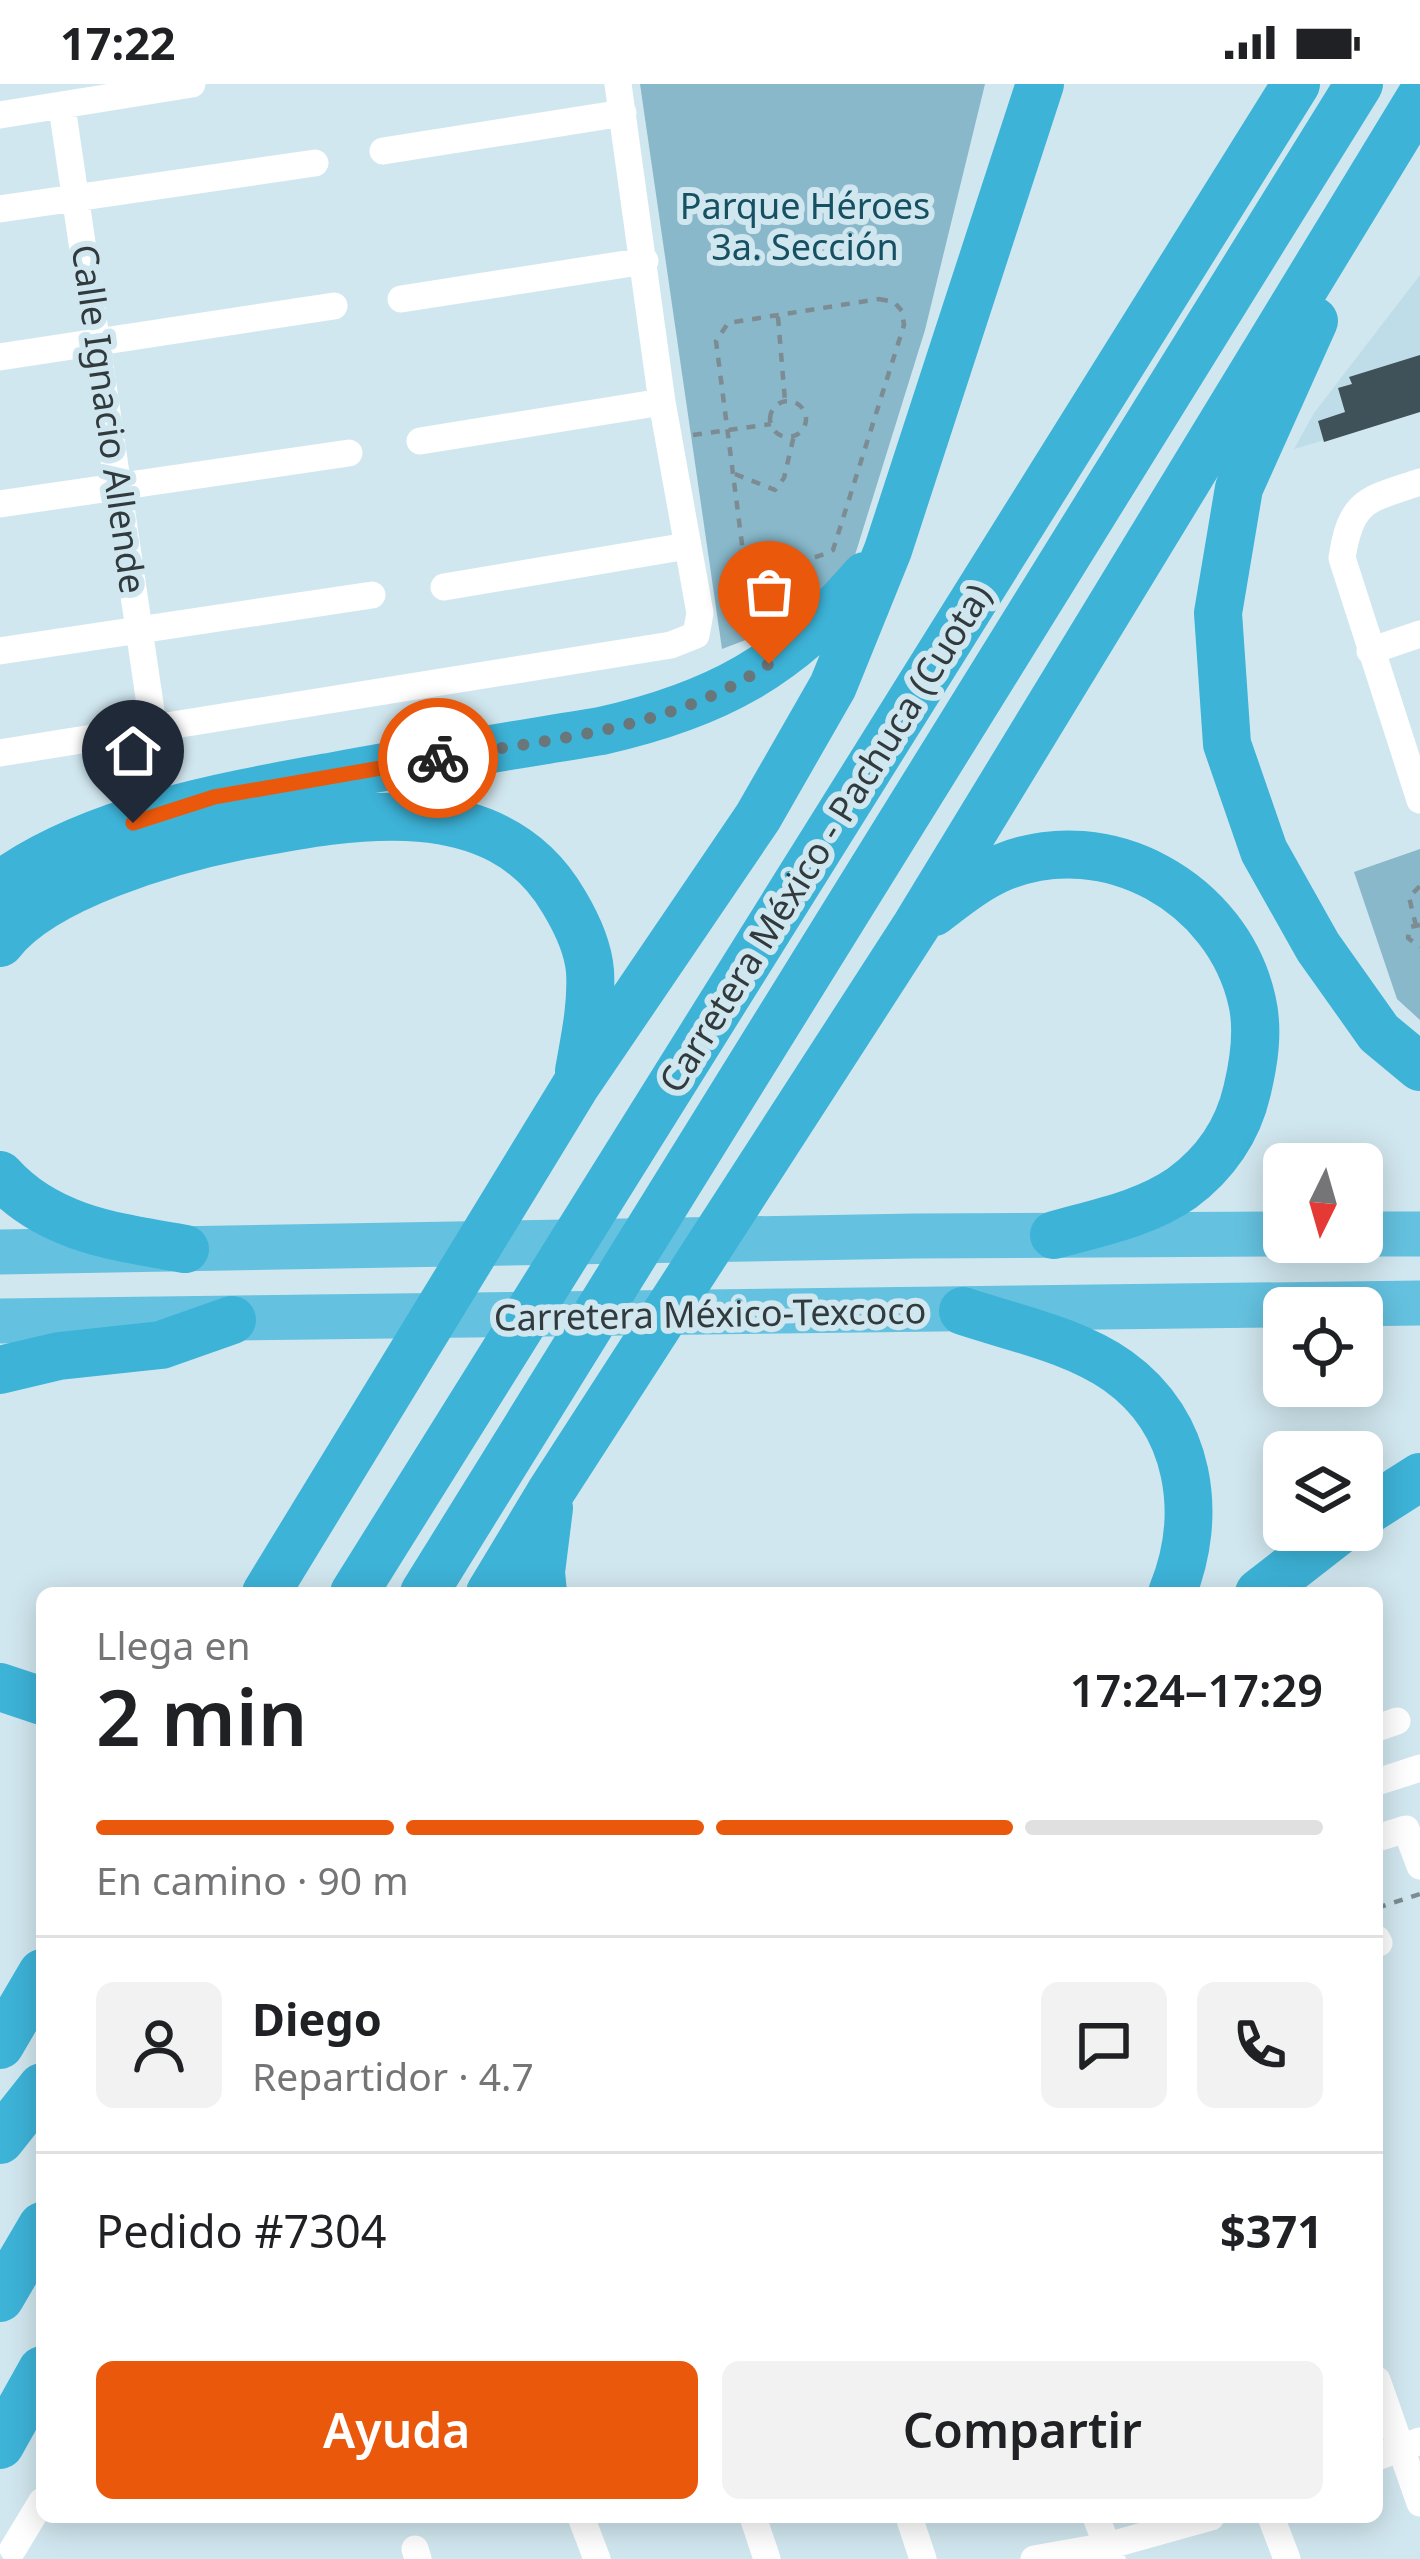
<!DOCTYPE html>
<html lang="es">
<meta charset="utf-8">
<style>
body{margin:0;font-family:"Noto Sans",sans-serif;background:#f2f2f2;color:#202124;height:100vh;display:flex;flex-direction:column;font-size:45px;white-space:nowrap}
*{box-sizing:border-box;margin:0}
p{font-size:39px;color:#757577}
.icon{flex:none;width:66px;height:66px;fill:none;stroke:currentColor;stroke-width:2;stroke-linecap:round;stroke-linejoin:round}
.map{position:relative;flex:1;overflow:hidden}
.sheet{position:absolute;left:36px;top:1503px;width:1347px;height:936px;display:flex;flex-direction:column;background:#fff;border-radius:18px;box-shadow:0 6px 30px #0003}
.sheet>*{flex:none}
.needle{width:78px;rotate:185deg}
.fabs{position:absolute;left:1263px;top:1059px;display:grid;gap:24px}
.fabs a{display:grid;place-items:center;width:120px;height:120px;border-radius:18px;background:#fff;box-shadow:0 6px 30px #0003;font-size:60px}
.pin{position:absolute;display:grid;place-items:center;width:102px;height:102px;color:#fff;margin:-123px -51px;border-radius:50% 50% 50% 0;rotate:-45deg;box-shadow:0 0 12px #0007}
.pin .icon{rotate:45deg}
.courier{position:absolute;display:grid;place-items:center;width:120px;height:120px;margin:-60px;border:9px solid #ea580c;border-radius:50%;background:#fff;color:#222;box-shadow:0 3px 15px #0007}
.head em{font-style:normal;font-weight:600}
.head div{display:flex;flex-direction:column-reverse}
.head{display:flex;align-items:center;justify-content:space-between;height:204px;padding:0 60px}
h1{font-size:78px;font-weight:600;line-height:90px}
.bar{display:grid;grid-template-columns:repeat(4,1fr);gap:18px 12px;align-content:center;height:144px;padding:0 60px}
.bar i{height:15px;border-radius:9px;background:#e0e0e0}
.bar .active{background:#ea580c}
.bar p{grid-column:span 4}
.line{display:flex;align-items:center;gap:30px;padding:0 60px;border-top:3px solid #e0e0e0}
.line div{flex:1}
.round{display:grid;place-items:center;flex:none;width:126px;height:126px;border-radius:18px;background:#f2f2f2}
.primary-button{display:flex;gap:24px;margin-top:auto;padding:24px 60px}
.primary-button a{flex:1;height:138px;border-radius:18px;background:#ea580c;color:#fff;font-size:48px;font-weight:600;line-height:138px;text-align:center}
.primary-button a+a{background:#f2f2f2;color:#202124}
.status{display:flex;justify-content:space-between;align-items:center;height:84px;padding:0 60px;background:#fff;direction:ltr}
.status svg{height:33px;fill:currentColor}
.map>svg:first-child{display:block}
</style>
<div class="status"><b>17:22</b><svg viewBox="0 0 49 12"><path d="M0 12V9h3v3zM5 12V6h3v6zM10 12V3h3v9zM15 12V0h3v12zM26 1h20v11H26zM47 4h2v5h-2z"/></svg></div>
<div class="map">
<svg width="1420" height="2475" viewBox="0 0 1420 2475">
<rect width="100%" height="100%" fill="#d1e7ef"/>
<path fill="#bfdde9" d="M1420 191V328L1294 365 1314 329Z"/>
<path fill="#88b8ca" d="M640 0H985L925 246 855 471 800 525 756 552 722 565Z
M1420 765V936L1397 915 1354 788Z"/>
<path fill="#405259" d="M1420 271V328L1324 358 1318 337 1345 328 1338 304 1352 300 1349 293Z"/>
<g fill="none" stroke-linecap="round" stroke-linejoin="round">
<path stroke="#7d8c92" stroke-width="4.5" stroke-dasharray="9 9" stroke-linecap="butt" d="M879 215 894 218 902 227 904 241 833 466C807 479 769 485 743 468L716 257 728 239Z
M778 233 785 317
M770 335a18 18 0 1 1 36 0a18 18 0 1 1-36 0Z
M693 351 771 340
M735 390 775 406 784 394 794 351
M1420 841 1410 843 1408 854 1420 863
M1416 842 1409 813 1420 802
M1377 1824 1420 1810"/>
<path stroke="#fff" stroke-width="27" d="M62 23 154 647
M0 31 192 0
M383 67 623 29
M0 125 315 79
M401 215 645 177
M0 273 334 222
M420 357 662 318
M1420 398C1367 416 1351 415 1342 474L1420 716
M0 420 349 369
M444 503 687 462
M0 567 372 511
M1370 567 1420 550
M0 669 671 561 696 551 700 529 662 318 618 0
M1377 1644 1397 1637
M1377 1698 1420 1684
M1377 1754 1406 1745 1420 1782
M1377 1855 1379 1859
M1377 2296 1420 2419
M1377 2373 1420 2357
M581 2433 597 2475
M753 2433 767 2475
M909 2433 923 2475
M1096 2433 1112 2475
M1271 2433 1287 2475
M13 2465 42 2417
M415 2465 418 2475
M1034 2475 1107 2462 1211 2433"/>
<path stroke="#64c2e0" stroke-width="45" d="M1362 1150H1420
M0 1168 914 1152 1284 1150
M0 1237 1420 1219"/>
<path stroke="#3db3d8" stroke-width="48" d="M1314 237 1239 404 1218 529 1227 660 1264 767 1318 863 1379 949 1420 983
M0 801C88 736 223 712 329 693 419 676 510 662 601 647 717 621 787 582 865 492
M934 828C956 811 977 794 1003 783 1107 741 1228 809 1252 917 1259 947 1254 978 1247 1007 1238 1046 1215 1080 1182 1104 1145 1130 1097 1139 1054 1151
M0 859C44 802 171 766 240 752 350 731 497 702 564 818 576 838 588 863 590 887 592 921 585 953 579 987
M0 1091C48 1145 117 1153 185 1165
M963 1227C1014 1244 1074 1256 1118 1287 1191 1339 1204 1431 1172 1509
M0 1286 59 1272 161 1261 232 1236
M1362 1430 1420 1393
M266 1509 576 1001 758 733 833 602 888 466 1040 0
M354 1509 1296 0
M424 1509 1359 0
M490 1509 552 1406 916 842 1420 14
M543 1509 541 1488 549 1424
M1259 1509 1340 1446
M0 1603 42 1617
M0 1961 42 1889
M0 2056 42 2003
M0 2214 42 2142
M0 2361 42 2286"/>
</g>
<g fill="none" stroke-linecap="round" stroke-linejoin="round">
<path stroke="#69777b" stroke-width="12" stroke-dasharray="0 21.6" d="M438 674C552 655 671 646 769 580"/>
<path stroke="#ea580c" stroke-width="15" d="M133 739 214 713 438 674"/>
</g>
<g text-anchor="middle" stroke-width="12" stroke-linejoin="round" paint-order="stroke">
<g font-size="36" fill="#165063" stroke="#d1e7ef">
<text x="805" y="135">Parque Héroes<tspan x="805" dy="41">3a. Sección</tspan></text>
</g>
<g font-size="36" fill="#313a3d" stroke="#d1e7ef">
<text transform="translate(109 335) rotate(82)" y="13">Calle Ignacio Allende</text>
<text transform="translate(825 754) rotate(-58)" y="13">Carretera México - Pachuca (Cuota)</text>
<text transform="translate(710 1230) rotate(-1)" y="13">Carretera México-Texcoco</text>
</g>
</g>
</svg>
<div class="fabs">
<a><svg class="needle" viewBox="-14 -14 28 28"><path d="M0-13l5 13h-10z" fill="#e53935"/><path d="M0 13l5-13h-10z" fill="#757577"/></svg></a>
<a><svg class="icon" aria-label="locate" viewBox="0 0 24 24"><circle cx="12" cy="12" r="6"/><path d="M12 2v4M12 18v4M2 12h4M18 12h4"/></svg></a>
<a><svg class="icon" aria-label="layers" viewBox="0 0 24 24"><path d="M12 4l9 5-9 5-9-5zM3 14l9 5 9-5"/></svg></a>
</div>
<div class="pin" style="left:769px;top:580px;background:#ea580c"><svg class="icon" aria-label="bag" viewBox="0 0 24 24"><path d="M5 8h14l-1 12H6zM9 8a3 3 0 0 1 6 0"/></svg></div>
<div class="pin" style="left:133px;top:739px;background:#1f2937"><svg class="icon" aria-label="home" viewBox="0 0 24 24"><path d="M3 11l9-7 9 7M6 9v11h12V9"/></svg></div>
<div class="courier" style="left:438px;top:674px"><svg class="icon" aria-label="bike" viewBox="0 0 24 24"><circle cx="6" cy="16" r="4"/><circle cx="18" cy="16" r="4"/><path d="M6 16l4-8h5l3 8M10 8l3 8H6M13 5h3"/></svg></div>
<section class="sheet">
<div class="head"><div><h1>2 min</h1><p>Llega en</p></div><em>17:24–17:29</em></div>
<div class="bar"><i class="active"></i><i class="active"></i><i class="active"></i><i></i><p>En camino · 90 m</p></div>
<div class="line" style="height:216px"><a class="round"><svg class="icon" aria-label="person" viewBox="0 0 24 24"><circle cx="12" cy="8" r="4"/><path d="M4 21q1-7 8-7t8 7"/></svg></a><div><b>Diego</b><p>Repartidor · 4.7</p></div><a class="round"><svg class="icon" aria-label="chat" viewBox="0 0 24 24"><path d="M4 5h16v11H9l-5 4z"/></svg></a><a class="round"><svg class="icon" aria-label="phone" viewBox="0 0 24 24"><path d="M5 4h4l2 5-3 2q2 4 5 5l2-3 5 2v4C11 20 4 13 5 4z"/></svg></a></div>
<div class="line" style="height:156px"><div>Pedido #7304</div><b>$371</b></div>
<div class="primary-button"><a>Ayuda</a><a>Compartir</a></div>
</section>
</div>
